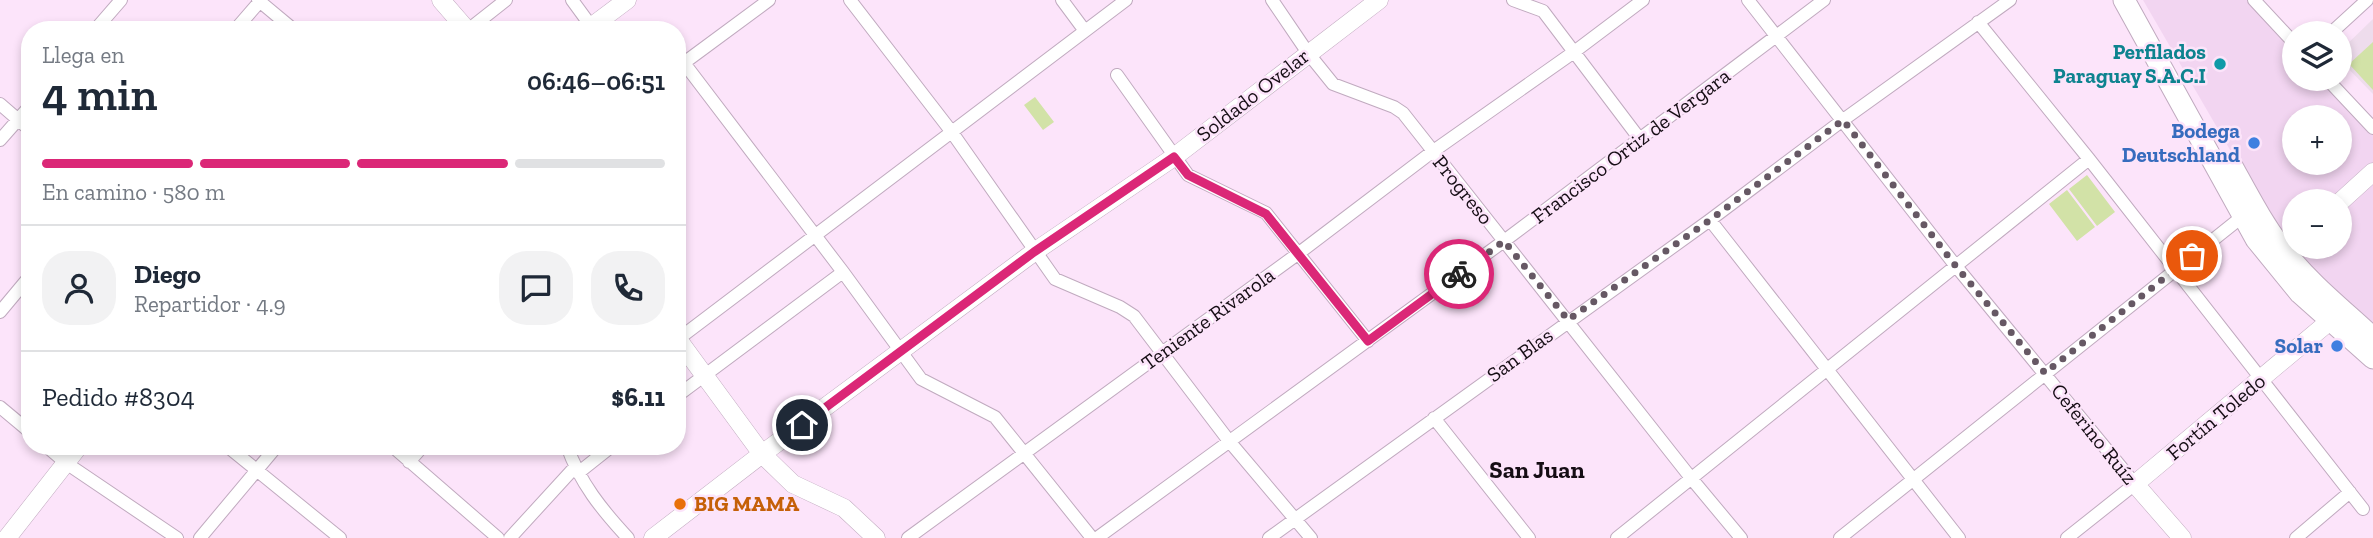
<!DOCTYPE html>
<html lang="es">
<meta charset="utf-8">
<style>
body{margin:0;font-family:"Zilla Slab",serif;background:#f2f2f3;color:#1f2937;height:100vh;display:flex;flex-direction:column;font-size:26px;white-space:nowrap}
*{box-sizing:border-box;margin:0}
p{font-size:23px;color:#747a83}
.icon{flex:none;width:38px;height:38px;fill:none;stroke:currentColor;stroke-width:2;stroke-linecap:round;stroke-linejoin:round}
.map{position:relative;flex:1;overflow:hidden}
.sheet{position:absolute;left:21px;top:21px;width:665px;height:434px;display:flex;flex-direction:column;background:#fff;border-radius:28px;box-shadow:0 4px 10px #0003}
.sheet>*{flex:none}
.buttons{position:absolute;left:2282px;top:21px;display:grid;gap:14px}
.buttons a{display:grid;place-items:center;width:70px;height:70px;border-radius:50%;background:#fff;box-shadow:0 4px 10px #0003;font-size:35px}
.pin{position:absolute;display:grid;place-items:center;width:60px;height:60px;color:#fff;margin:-30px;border:4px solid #fff;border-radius:50%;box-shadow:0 2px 7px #0007}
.courier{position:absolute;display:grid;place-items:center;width:70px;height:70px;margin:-35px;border:5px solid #db2777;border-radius:50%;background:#fff;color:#222;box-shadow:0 2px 9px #0007}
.summary em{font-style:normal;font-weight:600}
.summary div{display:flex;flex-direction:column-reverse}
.summary{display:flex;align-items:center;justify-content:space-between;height:119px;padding:0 21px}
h1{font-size:46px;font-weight:600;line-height:52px}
.bar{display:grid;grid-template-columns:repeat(4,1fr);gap:10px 7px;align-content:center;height:84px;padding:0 21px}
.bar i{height:9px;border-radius:5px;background:#e0e1e3}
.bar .active{background:#db2777}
.bar p{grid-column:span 4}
.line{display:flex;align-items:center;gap:18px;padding:0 21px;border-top:2px solid #e0e1e3}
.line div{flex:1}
.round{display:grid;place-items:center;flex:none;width:74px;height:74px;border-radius:28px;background:#f2f2f3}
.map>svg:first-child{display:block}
</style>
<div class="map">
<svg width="2373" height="538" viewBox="0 0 2373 538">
<rect width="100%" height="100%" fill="#fce4fa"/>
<path fill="#f2d5f1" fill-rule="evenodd" d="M2143 0H2251L2294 46V79H2325L2373 130V324L2283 241ZM2294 117H2340V163H2294ZM2294 201H2340V247H2294Z"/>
<path fill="#eedcec" d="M2373 19V94L2340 60V51Z"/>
<path fill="#d2e2a7" d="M2373 42V90L2349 64Z
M1035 97 1054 122 1043 130 1024 105Z
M2087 175 2115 212 2097 226 2069 189Z
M2067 190 2095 227 2077 241 2049 204Z"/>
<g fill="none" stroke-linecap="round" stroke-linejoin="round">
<defs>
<path id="street" d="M258 0 294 30
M572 0 591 26
M850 0 951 131 1055 279 1120 307 1134 316 1229 441 1311 538
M1062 0 1085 31
M1272 0 1308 53 1333 84 1394 107 1403 113 1691 478 1741 538
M1513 0 1543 11 1639 138
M1748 0 1955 265 2135 484 2067 538
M2254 0 2294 43
M1978 22 2089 159 2363 509
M95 30 121 0
M235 30 261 0
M468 30 506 0
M2331 33 2367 0
M684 63 843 272 921 379 995 417 1092 538
M677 68 769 0
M1117 75 1188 175 1266 213 1368 341
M2327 79 2373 128
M0 104 30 130
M0 140 30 106
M1710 220 1959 538
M0 312 30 276
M677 340 1126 0
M677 396 843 272
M0 407 30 432
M1434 418 1529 538
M46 446 66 463 177 538
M227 446 340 538
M392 446 498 538
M567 446C580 483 602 510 628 538
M409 462 423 446
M578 473 612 446
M200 538 277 446
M510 538 575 467
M908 538 1299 253 1432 152 1574 52 1643 0
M1097 538 1504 241 1824 0
M1269 538 1710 220 1843 120 2010 0
M1617 538 2089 159
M1840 538 2243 216
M2296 538 2350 492"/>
<path id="secondary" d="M441 0 467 30
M587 30 627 0
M2340 202 2373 172
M677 338 762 454 793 484 844 508 876 538
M7 538 79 446
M653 538 762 454 1034 252 1174 157 1379 0
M2182 538 2135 484 2331 320"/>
<path id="highway" d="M2124 0 2256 239 2300 293 2373 358
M2233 168C2249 197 2264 226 2284 251 2310 284 2343 310 2373 338"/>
</defs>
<use href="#street" stroke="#c0aabf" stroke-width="14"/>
<use href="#secondary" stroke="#c0aabf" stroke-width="19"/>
<use href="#highway" stroke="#c0aabf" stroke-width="23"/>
<use href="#street" stroke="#fff" stroke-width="12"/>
<use href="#secondary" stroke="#fff" stroke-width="18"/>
<use href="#highway" stroke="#fff" stroke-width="21"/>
</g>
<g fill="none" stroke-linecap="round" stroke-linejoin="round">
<path stroke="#665864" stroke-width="7" stroke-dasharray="0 12.6" d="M1459 274 1504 241 1568 320 1710 220 1843 120 1955 265 2045 373 2192 256"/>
<path stroke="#db2777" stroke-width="9" d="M802 425 1034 252 1174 157 1188 175 1266 214 1368 341 1459 274"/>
</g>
<circle fill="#0f9aa8" stroke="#fce4fa" stroke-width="2.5" cx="2220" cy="64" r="7"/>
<g fill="#3f7fe0" stroke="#fce4fa" stroke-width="2.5">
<circle cx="2254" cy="143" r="7"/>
<circle cx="2337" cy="346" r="7"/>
</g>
<circle fill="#e8710a" stroke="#fce4fa" stroke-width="2.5" cx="680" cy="504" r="7"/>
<g text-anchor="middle" stroke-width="5" stroke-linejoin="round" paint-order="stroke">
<g font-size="21" font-weight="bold" fill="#0d838f" stroke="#fce4fa" text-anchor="end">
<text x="2206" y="59">Perfilados<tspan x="2206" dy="24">Paraguay S.A.C.I</tspan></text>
</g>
<g font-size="21" fill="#150d14" stroke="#fce4fa">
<text transform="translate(1253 95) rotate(-38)" y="7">Soldado Ovelar</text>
<text transform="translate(1631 146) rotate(-37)" y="7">Francisco Ortiz de Vergara</text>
<text transform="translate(1463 190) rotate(51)" y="7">Progreso</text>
<text transform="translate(1208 319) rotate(-36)" y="7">Teniente Rivarola</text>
<text transform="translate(1520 355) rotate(-36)" y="7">San Blas</text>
<text transform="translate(2216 417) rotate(-40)" y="7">Fortín Toledo</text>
<text transform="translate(2094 434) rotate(51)" y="7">Ceferino Ruíz</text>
</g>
<g font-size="21" font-weight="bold" fill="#366cbe" stroke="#fce4fa" text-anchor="end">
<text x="2240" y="138">Bodega<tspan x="2240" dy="24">Deutschland</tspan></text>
<text x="2323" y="353">Solar</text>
</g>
<g font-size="21" font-weight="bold" fill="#c56008" stroke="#fce4fa" text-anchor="start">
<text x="694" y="511">BIG MAMA</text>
</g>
<g font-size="24" font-weight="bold" fill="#150d14" stroke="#fce4fa">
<text x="1537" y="478">San Juan</text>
</g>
</g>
</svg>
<div class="buttons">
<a><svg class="icon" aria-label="layers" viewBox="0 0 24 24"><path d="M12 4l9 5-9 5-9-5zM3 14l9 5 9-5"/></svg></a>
<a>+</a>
<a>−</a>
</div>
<div class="pin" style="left:2192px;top:256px;background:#ea580c"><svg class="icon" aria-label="bag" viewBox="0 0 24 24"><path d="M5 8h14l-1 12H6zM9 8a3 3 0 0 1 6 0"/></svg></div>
<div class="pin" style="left:802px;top:425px;background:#1f2937"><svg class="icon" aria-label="home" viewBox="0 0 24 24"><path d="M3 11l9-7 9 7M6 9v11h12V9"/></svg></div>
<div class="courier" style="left:1459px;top:274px"><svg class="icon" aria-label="bike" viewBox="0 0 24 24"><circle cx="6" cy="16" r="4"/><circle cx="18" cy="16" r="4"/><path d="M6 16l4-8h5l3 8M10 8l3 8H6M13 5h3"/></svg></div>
<section class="sheet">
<div class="summary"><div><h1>4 min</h1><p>Llega en</p></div><em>06:46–06:51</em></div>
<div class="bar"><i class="active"></i><i class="active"></i><i class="active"></i><i></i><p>En camino · 580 m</p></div>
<div class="line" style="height:126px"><a class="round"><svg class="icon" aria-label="person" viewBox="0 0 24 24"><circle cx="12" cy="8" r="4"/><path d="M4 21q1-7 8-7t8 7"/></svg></a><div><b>Diego</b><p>Repartidor · 4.9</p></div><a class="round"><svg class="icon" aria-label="chat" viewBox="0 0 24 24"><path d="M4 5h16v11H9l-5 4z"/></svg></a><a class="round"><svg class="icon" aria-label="phone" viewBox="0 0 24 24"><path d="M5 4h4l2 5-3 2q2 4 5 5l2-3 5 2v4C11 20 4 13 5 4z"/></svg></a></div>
<div class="line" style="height:91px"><div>Pedido #8304</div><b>$6.11</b></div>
</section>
</div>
